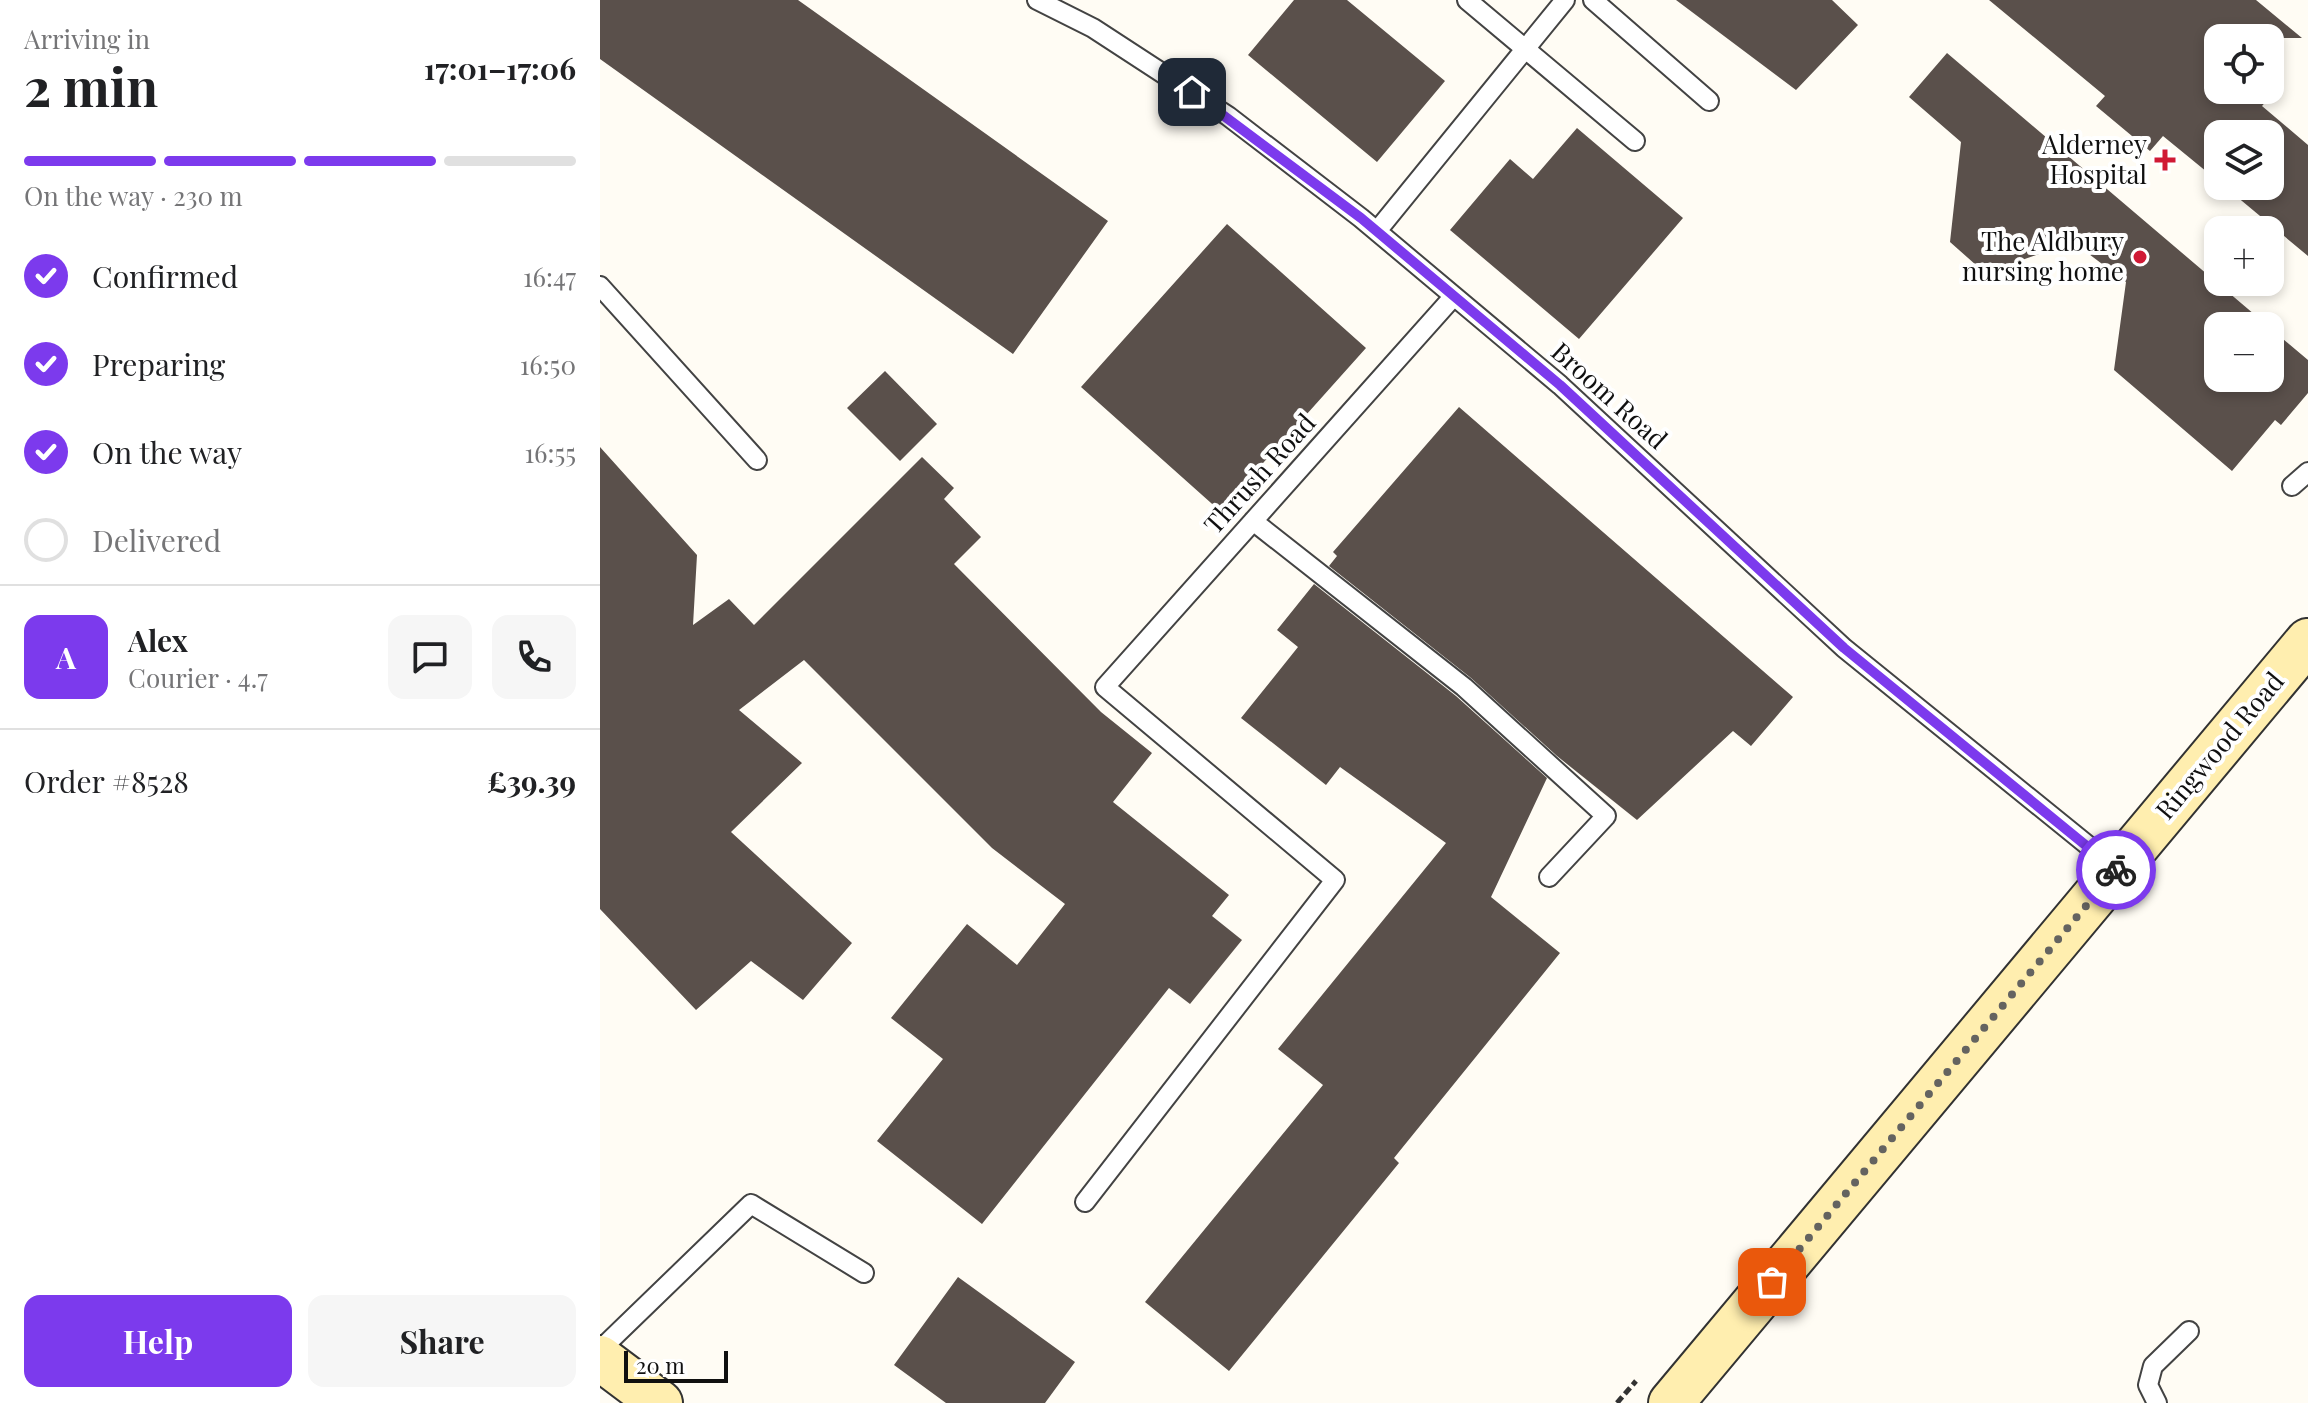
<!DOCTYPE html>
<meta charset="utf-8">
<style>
body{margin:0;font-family:"Playfair Display",serif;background:#f6f6f6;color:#202124;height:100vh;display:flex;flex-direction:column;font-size:30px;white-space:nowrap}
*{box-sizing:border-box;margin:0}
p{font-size:26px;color:#757577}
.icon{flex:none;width:44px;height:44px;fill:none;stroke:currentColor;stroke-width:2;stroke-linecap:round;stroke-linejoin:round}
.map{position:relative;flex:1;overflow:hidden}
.sheet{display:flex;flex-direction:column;background:#fff;width:600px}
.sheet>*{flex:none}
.fabs{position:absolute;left:1604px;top:24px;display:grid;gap:16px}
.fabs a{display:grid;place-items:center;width:80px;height:80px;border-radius:16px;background:#fff;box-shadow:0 4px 12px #0003;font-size:40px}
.scale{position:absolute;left:24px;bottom:20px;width:104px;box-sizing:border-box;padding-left:8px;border:4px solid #101010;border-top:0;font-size:22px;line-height:28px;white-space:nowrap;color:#101010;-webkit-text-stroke:6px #fff;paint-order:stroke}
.pin{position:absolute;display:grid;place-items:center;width:68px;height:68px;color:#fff;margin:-34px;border-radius:16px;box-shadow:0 4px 12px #0006}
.courier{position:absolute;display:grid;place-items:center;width:80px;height:80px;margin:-40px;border:6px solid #7c3aed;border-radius:50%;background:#fff;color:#222;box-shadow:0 2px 10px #0007}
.head em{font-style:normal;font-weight:700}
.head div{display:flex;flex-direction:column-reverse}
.head{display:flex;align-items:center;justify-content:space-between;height:136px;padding:0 24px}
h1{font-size:52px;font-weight:700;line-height:60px}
.bar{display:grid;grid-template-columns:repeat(4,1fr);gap:12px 8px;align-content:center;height:96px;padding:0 24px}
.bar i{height:10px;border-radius:6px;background:#e0e0e0}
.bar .selected{background:#7c3aed}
.bar p{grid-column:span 4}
.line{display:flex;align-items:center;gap:20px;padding:0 24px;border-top:2px solid #e0e0e0}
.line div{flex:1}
.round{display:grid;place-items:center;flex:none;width:84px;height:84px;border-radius:16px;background:#f6f6f6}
ol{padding:0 24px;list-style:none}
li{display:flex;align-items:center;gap:24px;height:88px}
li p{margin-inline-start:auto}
li .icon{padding:8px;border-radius:50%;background:#7c3aed;color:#fff;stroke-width:4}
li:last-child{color:#757577}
li i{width:44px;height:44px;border:4px solid #e0e0e0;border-radius:50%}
.primary-button{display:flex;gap:16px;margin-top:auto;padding:16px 24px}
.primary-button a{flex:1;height:92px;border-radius:16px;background:#7c3aed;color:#fff;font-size:32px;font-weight:700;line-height:92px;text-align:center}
.primary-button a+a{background:#f6f6f6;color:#202124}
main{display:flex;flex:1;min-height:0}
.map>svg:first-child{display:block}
</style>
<main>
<section class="sheet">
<div class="head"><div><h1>2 min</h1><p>Arriving in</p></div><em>17:01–17:06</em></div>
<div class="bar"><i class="selected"></i><i class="selected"></i><i class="selected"></i><i></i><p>On the way · 230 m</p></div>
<ol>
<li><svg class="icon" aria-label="check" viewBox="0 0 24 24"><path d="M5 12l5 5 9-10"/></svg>Confirmed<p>16:47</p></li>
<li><svg class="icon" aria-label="check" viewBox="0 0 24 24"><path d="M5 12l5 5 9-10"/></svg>Preparing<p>16:50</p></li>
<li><svg class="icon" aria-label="check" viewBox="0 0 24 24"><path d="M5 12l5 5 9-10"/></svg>On the way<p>16:55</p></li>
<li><i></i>Delivered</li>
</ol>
<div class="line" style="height:144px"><b class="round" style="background:#7c3aed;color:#fff">A</b><div><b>Alex</b><p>Courier · 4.7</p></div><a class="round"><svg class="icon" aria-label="chat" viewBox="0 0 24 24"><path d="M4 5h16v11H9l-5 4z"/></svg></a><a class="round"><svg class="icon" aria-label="phone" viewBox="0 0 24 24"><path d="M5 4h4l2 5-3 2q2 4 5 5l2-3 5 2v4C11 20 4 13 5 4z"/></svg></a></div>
<div class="line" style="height:104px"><div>Order #8528</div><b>£39.39</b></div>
<div class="primary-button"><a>Help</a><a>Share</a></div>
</section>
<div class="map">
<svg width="1708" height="1403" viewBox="0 0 1708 1403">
<rect width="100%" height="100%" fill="#fffcf4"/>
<path fill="#5a504b" d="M0 0H198L508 221 413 354 0 59Z
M694 0H747L845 81 777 162 648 55Z
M1076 0H1232L1258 25 1196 90Z
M1389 0H1656L1702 38H1618V90H1676L1662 106 1708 145V256L1624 186H1670V134H1618V181L1563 136 1550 151 1496 106 1505 96Z
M1347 53 1668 326H1618V378H1670V328L1708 360V393L1681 425 1675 420 1632 471 1514 370 1526 282 1473 242 1385 273 1350 242 1361 142 1309 97Z
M977 128 1083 218 979 339 850 230 910 159 933 179Z
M627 224 766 348 620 511 481 387Z
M285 371 337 424 300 461 247 408Z
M859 407 1193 697 1151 746 1133 731 1037 820 957 756 871 678 729 566 737 556 733 552Z
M0 447 97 555 93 625 129 599 154 625 322 457 354 488 344 499 381 537 354 564 501 712 552 753 513 802 629 895 612 916 642 940 590 1004 569 988 382 1224 277 1141 343 1059 291 1018 367 924 417 965 465 904 392 848 204 660 139 710 202 763 131 832 252 943 203 1000 151 961 96 1010 0 909Z
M714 584 856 696 947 778 891 897 960 953 794 1158 799 1163 629 1371 545 1302 723 1085 678 1049 846 843 740 767 726 785 641 718 698 647 677 630Z
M358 1277 475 1362 445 1403H346L294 1365Z"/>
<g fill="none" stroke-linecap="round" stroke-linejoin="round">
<defs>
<path id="lane" d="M437 0 493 28 628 116 761 218 960 385 1244 648 1517 869
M867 0 1035 141
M993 0 1109 101
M777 231 965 0
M0 286 157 460
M1692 486 1708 472
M653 521 864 687 1006 816 949 877
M485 1202 735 880 505 687 854 296
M0 1350 151 1204 264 1273
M1557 1403 1548 1385 1553 1366 1589 1331"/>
<path id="secondary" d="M0 1358 60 1403
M1071 1403 1708 641"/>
</defs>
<use href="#lane" stroke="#434343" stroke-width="22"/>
<use href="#secondary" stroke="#323232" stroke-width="48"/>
<path stroke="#323232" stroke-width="5" stroke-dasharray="8 4" stroke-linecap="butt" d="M1017 1403 1036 1381"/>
<use href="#lane" stroke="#fff" stroke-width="18"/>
<use href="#secondary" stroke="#ffeeaf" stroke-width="44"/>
</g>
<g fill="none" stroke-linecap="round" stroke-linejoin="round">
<path stroke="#646360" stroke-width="8" stroke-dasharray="0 14.4" d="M1172 1282 1516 870"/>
<path stroke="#7c3aed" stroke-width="10" d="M592 92 761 218 960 385 1244 648 1516 870"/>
</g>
<g fill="#d01934" stroke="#fff" stroke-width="3">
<path d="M1561 148h8v8h8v8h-8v8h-8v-8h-8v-8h8z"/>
<circle cx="1540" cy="257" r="8"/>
</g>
<g text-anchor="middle" stroke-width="8" stroke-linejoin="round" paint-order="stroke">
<g font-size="26" fill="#101010" stroke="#fff" text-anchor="end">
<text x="1547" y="154">Alderney<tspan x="1547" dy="30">Hospital</tspan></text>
<text x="1524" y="251">The Aldbury<tspan x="1524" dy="30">nursing home</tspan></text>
</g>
<g font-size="26" fill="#101010" stroke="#fff">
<text transform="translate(1009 396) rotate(42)" y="9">Broom Road</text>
<text transform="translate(660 474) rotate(-48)" y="9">Thrush Road</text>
<text transform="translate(1620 746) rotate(-50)" y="9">Ringwood Road</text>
</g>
</g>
</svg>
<div class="fabs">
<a><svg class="icon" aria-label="locate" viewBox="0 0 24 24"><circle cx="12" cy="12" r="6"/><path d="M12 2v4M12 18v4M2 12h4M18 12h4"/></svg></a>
<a><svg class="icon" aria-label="layers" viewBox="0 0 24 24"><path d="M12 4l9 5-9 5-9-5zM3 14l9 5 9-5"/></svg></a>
<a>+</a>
<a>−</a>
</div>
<div class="scale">20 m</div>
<div class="pin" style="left:1172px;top:1282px;background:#ea580c"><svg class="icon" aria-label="bag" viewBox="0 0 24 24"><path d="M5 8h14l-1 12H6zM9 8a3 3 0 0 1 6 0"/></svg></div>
<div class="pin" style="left:592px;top:92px;background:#1f2937"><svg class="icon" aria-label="home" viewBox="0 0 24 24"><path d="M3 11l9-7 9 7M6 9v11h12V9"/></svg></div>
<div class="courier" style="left:1516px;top:870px"><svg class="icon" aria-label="bike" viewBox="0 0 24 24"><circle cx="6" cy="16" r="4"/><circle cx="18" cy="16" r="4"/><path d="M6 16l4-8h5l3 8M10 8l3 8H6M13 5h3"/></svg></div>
</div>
</main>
